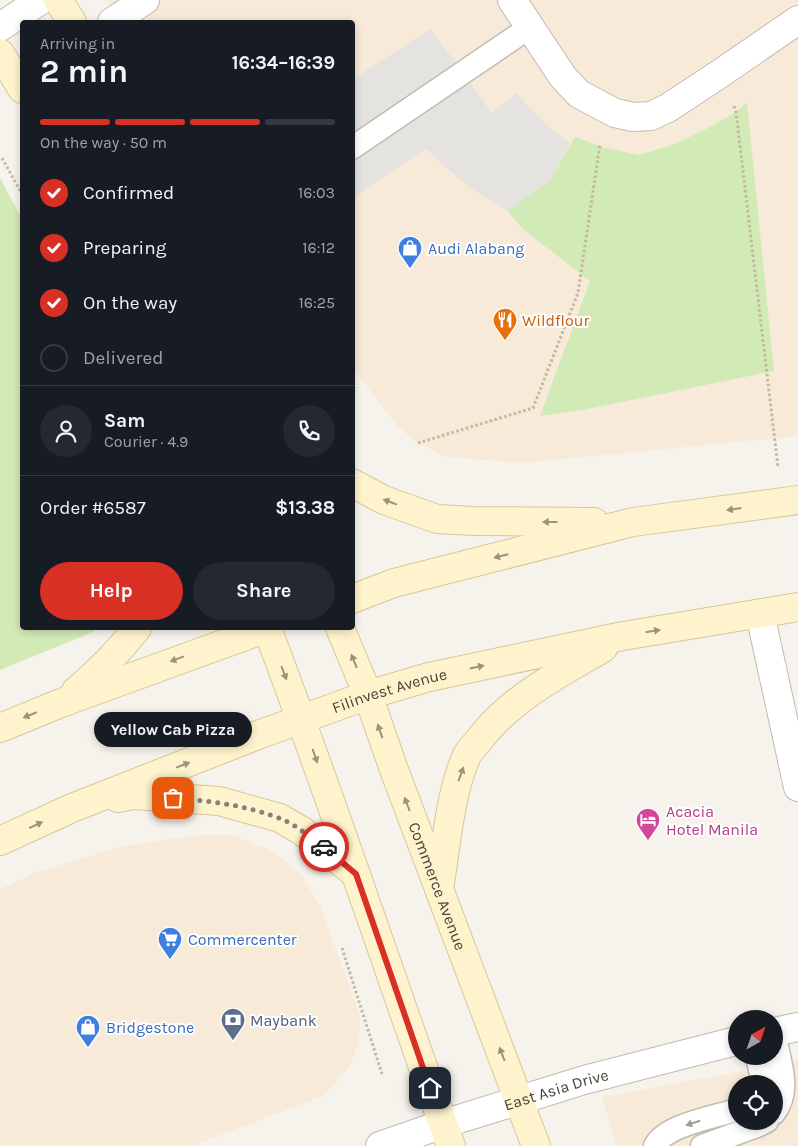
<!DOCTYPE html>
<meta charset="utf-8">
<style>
body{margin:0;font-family:Karla,sans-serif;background:#242831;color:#f1f3f6;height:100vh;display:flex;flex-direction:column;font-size:19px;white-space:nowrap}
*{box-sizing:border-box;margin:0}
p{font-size:16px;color:#9ea1a6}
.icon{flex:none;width:28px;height:28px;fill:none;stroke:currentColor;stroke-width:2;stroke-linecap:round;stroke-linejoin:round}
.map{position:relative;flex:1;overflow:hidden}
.side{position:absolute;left:20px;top:20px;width:335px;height:610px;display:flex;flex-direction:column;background:#171b24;border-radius:5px;box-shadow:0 2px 8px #0003}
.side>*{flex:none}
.needle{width:32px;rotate:40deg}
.controls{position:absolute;left:728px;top:1010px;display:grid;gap:10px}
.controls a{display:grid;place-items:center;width:55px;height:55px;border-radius:50%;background:#171b24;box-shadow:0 2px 8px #0003;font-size:25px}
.pin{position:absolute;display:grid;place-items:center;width:42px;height:42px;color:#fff;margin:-21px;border-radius:10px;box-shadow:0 2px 8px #0006}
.courier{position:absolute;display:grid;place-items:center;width:50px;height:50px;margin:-25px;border:4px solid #d93025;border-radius:50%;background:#fff;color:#222;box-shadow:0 1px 6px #0007}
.bubble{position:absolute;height:35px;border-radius:18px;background:#171b24;box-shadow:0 2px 8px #0003;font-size:16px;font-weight:700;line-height:35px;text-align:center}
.summary em{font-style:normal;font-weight:700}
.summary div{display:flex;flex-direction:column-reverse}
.summary{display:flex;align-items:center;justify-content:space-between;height:85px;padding:0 20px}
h1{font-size:32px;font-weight:700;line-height:38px}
.bar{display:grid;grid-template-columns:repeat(4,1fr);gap:8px 5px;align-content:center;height:60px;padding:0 20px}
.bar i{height:6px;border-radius:4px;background:#363941}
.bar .selected{background:#d93025}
.bar p{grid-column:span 4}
.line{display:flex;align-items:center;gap:12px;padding:0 20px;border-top:1px solid #363941}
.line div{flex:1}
.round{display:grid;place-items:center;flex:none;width:52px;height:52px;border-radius:26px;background:#242831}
ol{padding:0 20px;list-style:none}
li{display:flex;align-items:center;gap:15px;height:55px}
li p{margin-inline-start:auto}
li .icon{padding:5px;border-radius:50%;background:#d93025;color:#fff;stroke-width:4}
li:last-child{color:#9ea1a6}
li i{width:28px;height:28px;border:2px solid #363941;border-radius:50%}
.button{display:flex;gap:10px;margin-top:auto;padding:10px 20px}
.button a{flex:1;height:58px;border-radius:30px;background:#d93025;color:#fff;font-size:20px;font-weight:700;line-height:58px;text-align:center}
.button a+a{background:#242831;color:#f1f3f6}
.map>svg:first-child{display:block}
</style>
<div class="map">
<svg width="798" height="1146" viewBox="0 0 798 1146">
<rect width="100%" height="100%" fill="#f6f3ec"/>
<path fill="#f7ead8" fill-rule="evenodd" d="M107 0H798V436L524 463 446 457 418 443 398 427 353 368 352 22H121Z
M196 835H233L270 850 300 873 320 906 360 1015 359 1042 349 1067 323 1096 192 1146H0V889L37 872 120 847Z
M798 1061V1146H616L602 1097ZM736 1084H774V1121H736Z"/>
<path fill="#d2eab5" d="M747 103 774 371 582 410 540 416 590 281 525 231 507 211 550 180 575 137 606 148 639 155 675 144 712 126 736 112Z
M0 178 22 219V628H97L93 632 0 670Z"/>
<path fill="#e5e3e0" d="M431 29 492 113 516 93 552 130 570 143 550 180 507 211 466 185 426 149 353 198V79Z"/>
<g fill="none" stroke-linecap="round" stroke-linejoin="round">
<defs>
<path id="lane" d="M352 148 530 27
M774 1034C779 1059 792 1091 774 1113
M757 1056 763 1084
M655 1146C665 1125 715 1117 736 1110
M702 1146 757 1126 767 1121"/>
<g id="street">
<path d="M512 0 563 77 579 94 615 113 633 117 651 116 668 108 721 73 798 20"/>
<path d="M112 22 145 0"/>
<path d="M0 27 41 0"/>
<path d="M760 614 798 787"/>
<path d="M774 1032 798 1027"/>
<path id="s1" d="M380 1146 443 1124 584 1080 736 1041"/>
</g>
<g id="secondary">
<path d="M58 0 72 22"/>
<path d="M0 53 22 89"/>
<path d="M352 483 384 500 437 519 473 521 594 522"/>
<path d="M352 599 394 583 633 522 798 500"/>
<path d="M267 628C332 799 389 973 451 1146"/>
<path id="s2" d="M340 628 368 695 393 767 536 1146"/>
<path d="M76 691C99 672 119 651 137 628"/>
<path d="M0 728 61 703 267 628"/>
<path d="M118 798 133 795 219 801 280 818 302 831 356 874"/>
<path id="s3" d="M0 841 72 808 258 735 368 695 429 677 623 636 798 607"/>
<path d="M439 889C446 848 450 792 467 755 470 750 475 745 479 740 511 698 559 674 603 648"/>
</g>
</defs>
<use href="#lane" stroke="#c2bbae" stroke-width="25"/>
<use href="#street" stroke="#c2bbae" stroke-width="30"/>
<use href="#secondary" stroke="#d6c79b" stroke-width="30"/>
<path stroke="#c4b79f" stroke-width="3" stroke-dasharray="2.5 2.5" stroke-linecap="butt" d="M734 106 736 112 778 467
M2 158 22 194
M418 443 533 408 578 293 600 144
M342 948 382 1074"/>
<use href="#lane" stroke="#fff" stroke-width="22"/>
<use href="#street" stroke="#fff" stroke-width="28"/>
<use href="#secondary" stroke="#fff3cd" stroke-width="28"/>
</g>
<defs><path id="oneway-solid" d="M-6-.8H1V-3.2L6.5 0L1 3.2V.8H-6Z" transform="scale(1.25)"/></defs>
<g fill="#9c937c">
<use href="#oneway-solid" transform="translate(390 502) rotate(-159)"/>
<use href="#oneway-solid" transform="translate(734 509) rotate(172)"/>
<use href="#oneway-solid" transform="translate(550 522) rotate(-180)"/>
<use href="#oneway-solid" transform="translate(501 556) rotate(166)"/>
<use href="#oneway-solid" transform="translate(653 631) rotate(-9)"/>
<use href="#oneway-solid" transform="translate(177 659) rotate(160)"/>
<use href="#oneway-solid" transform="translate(354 661) rotate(-112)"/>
<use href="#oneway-solid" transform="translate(477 667) rotate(-12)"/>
<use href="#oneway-solid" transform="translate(284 673) rotate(69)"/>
<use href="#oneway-solid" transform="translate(30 715) rotate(158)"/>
<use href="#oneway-solid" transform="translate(380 731) rotate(-109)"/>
<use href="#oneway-solid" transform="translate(315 756) rotate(70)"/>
<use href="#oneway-solid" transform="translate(183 765) rotate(-21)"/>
<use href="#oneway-solid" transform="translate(461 774) rotate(-70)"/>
<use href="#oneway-solid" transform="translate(407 804) rotate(-111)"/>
<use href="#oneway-solid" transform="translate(36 825) rotate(-25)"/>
<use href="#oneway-solid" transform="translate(502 1054) rotate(-111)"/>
</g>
<use fill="#9c9892" href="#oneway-solid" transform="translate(693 1123) rotate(163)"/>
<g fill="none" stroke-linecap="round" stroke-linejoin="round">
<path stroke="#878178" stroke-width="5" stroke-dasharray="0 9" d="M173 798C209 801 245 805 279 818 295 824 310 837 324 847"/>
<path stroke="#d93025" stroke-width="6" d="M324 847 356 874 430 1088"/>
</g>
<defs>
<symbol id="shop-pin" viewBox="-11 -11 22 30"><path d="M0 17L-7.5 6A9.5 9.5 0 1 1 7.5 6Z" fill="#3f7fe0" stroke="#fff"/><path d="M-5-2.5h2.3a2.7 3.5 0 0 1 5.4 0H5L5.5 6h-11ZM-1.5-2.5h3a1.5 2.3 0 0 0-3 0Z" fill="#fff"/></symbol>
<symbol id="restaurant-pin" viewBox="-11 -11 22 30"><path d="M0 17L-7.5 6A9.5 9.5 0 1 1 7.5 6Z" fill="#e8710a" stroke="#fff"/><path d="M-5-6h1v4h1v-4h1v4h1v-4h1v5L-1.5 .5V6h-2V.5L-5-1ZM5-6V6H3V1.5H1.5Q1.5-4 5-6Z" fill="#fff"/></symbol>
<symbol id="hotel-pin" viewBox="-11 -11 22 30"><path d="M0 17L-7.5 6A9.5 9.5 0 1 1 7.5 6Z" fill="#d1479c" stroke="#fff"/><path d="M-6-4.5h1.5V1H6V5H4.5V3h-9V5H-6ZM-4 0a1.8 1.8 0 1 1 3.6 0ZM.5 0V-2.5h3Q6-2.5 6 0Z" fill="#fff"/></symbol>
<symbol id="supermarket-pin" viewBox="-11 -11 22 30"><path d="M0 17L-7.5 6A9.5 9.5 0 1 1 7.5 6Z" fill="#3f7fe0" stroke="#fff"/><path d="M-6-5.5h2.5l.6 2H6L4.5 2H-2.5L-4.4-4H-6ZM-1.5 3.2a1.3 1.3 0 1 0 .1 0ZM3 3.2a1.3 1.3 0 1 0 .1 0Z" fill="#fff"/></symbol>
<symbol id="bank-pin" viewBox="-11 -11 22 30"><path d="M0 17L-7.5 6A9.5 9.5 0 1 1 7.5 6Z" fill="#5c6f8a" stroke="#fff"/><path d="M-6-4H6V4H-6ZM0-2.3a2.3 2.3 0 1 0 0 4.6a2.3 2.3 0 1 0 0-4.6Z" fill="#fff"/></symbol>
</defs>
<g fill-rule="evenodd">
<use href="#shop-pin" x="396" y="234" width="28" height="38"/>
<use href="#restaurant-pin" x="491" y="306" width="28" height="38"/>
<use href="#hotel-pin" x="634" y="806" width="28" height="38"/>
<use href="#supermarket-pin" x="156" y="925" width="28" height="38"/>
<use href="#bank-pin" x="219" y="1006" width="28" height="38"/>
<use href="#shop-pin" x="74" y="1013" width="28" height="38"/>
</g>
<g text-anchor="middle" stroke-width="4" stroke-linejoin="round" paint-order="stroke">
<g font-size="16" fill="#366cbe" stroke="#fff" text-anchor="start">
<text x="428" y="254">Audi Alabang</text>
<text x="188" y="945">Commercenter</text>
<text x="106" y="1033">Bridgestone</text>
</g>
<g font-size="16" fill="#c56008" stroke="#fff" text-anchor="start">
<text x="522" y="326">Wildflour</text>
</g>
<g font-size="16" fill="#4b4439" stroke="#fff">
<text dy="6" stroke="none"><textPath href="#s3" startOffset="418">Filinvest Avenue</textPath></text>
<text dy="6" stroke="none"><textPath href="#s2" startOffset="276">Commerce Avenue</textPath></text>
<text dy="6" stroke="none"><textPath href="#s1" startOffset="185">East Asia Drive</textPath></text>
</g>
<g font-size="16" fill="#b23c85" stroke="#fff" text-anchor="start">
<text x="666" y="817">Acacia<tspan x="666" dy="18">Hotel Manila</tspan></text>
</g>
<g font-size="16" fill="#4e5e75" stroke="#fff" text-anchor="start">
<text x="250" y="1026">Maybank</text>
</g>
</g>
</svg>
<div class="controls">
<a><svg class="needle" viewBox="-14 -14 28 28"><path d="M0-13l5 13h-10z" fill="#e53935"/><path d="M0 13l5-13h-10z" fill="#9ea1a6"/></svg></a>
<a><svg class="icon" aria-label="locate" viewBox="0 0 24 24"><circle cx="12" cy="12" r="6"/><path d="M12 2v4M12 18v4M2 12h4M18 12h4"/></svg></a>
</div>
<div class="pin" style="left:173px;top:798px;background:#ea580c"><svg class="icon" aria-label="bag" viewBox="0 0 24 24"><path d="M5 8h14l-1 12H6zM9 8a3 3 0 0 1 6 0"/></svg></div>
<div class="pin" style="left:430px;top:1088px;background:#1f2937"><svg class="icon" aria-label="home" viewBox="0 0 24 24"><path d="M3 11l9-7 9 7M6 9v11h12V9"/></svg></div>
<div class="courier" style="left:324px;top:847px"><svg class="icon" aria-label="car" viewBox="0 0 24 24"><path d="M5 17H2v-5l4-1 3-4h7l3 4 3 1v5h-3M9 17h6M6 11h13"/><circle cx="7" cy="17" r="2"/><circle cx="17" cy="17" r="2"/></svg></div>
<div class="bubble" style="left:94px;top:712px;width:158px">Yellow Cab Pizza</div>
<section class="side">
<div class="summary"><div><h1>2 min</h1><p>Arriving in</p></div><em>16:34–16:39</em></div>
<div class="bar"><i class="selected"></i><i class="selected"></i><i class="selected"></i><i></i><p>On the way · 50 m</p></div>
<ol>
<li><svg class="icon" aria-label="check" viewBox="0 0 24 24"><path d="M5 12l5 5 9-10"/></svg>Confirmed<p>16:03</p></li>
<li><svg class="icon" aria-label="check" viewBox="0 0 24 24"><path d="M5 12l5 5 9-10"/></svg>Preparing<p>16:12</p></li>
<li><svg class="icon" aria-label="check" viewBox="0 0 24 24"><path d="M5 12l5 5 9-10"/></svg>On the way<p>16:25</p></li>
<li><i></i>Delivered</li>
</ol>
<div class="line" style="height:90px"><a class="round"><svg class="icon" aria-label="person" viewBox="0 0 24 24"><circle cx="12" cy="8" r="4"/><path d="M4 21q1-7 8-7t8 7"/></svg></a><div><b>Sam</b><p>Courier · 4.9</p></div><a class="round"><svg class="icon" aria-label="phone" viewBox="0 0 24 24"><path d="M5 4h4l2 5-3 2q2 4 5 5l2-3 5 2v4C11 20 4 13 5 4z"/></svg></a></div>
<div class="line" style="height:65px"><div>Order #6587</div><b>$13.38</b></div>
<div class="button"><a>Help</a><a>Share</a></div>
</section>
</div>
